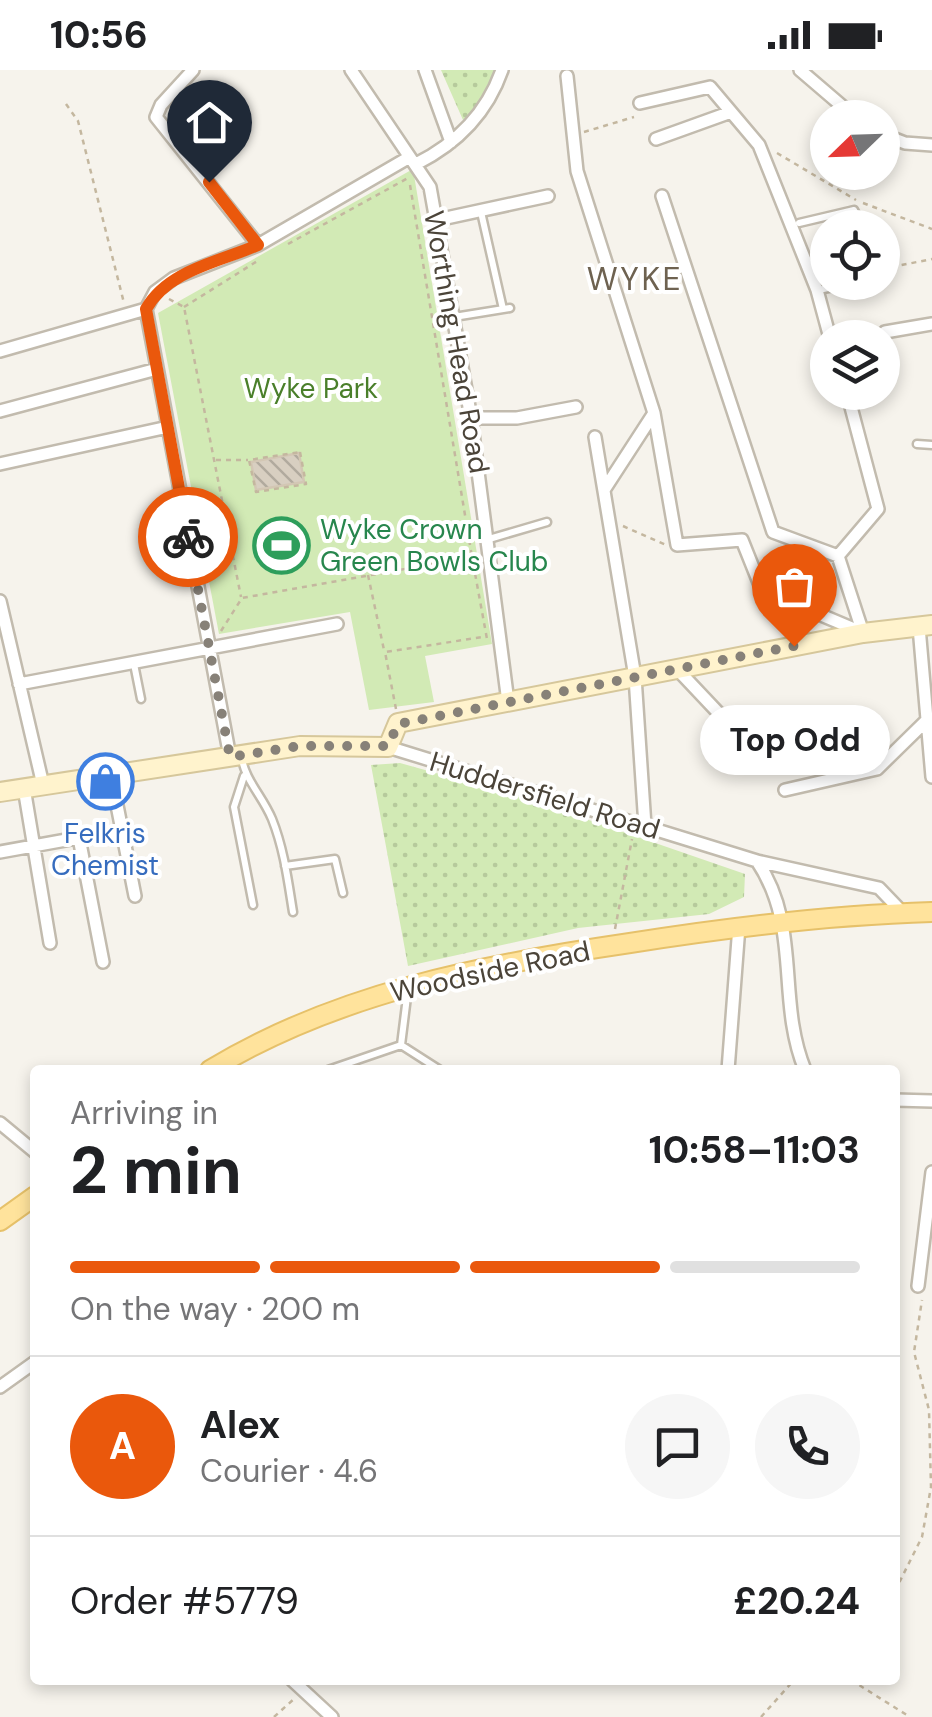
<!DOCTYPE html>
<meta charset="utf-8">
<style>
body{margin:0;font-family:"DM Sans",sans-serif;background:#f6f6f6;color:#202124;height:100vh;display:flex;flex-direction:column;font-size:38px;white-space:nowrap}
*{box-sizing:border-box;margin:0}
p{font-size:32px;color:#757577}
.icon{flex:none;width:55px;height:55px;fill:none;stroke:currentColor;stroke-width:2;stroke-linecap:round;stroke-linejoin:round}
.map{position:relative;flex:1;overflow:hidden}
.details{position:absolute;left:30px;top:995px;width:870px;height:620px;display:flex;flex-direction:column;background:#fff;border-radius:10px;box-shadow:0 5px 15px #0003}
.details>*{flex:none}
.needle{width:65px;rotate:247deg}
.tools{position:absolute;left:810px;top:30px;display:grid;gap:20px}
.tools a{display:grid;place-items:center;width:90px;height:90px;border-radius:50%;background:#fff;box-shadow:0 5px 15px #0003;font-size:50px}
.pin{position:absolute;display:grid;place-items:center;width:85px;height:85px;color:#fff;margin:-102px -42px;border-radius:50% 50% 50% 0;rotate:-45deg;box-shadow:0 0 10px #0007}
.pin .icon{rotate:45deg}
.courier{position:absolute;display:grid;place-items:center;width:100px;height:100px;margin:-50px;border:8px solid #ea580c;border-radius:50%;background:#fff;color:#222;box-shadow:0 2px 12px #0007}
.bubble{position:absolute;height:70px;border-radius:35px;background:#fff;box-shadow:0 5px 15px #0003;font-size:32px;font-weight:700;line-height:70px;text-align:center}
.summary em{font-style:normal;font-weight:700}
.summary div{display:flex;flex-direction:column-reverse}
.summary{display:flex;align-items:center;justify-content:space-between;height:170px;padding:0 40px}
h1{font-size:65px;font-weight:700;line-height:75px}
.bar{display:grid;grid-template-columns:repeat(4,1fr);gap:15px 10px;align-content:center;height:120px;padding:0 40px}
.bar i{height:12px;border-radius:8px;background:#e0e0e0}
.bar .on{background:#ea580c}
.bar p{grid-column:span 4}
.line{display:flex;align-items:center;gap:25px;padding:0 40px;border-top:2px solid #e0e0e0}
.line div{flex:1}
.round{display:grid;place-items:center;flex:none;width:105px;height:105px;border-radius:52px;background:#f6f6f6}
.status{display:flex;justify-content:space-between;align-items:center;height:70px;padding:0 50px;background:#fff;direction:ltr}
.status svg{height:28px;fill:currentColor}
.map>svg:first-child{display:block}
</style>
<div class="status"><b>10:56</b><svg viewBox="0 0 49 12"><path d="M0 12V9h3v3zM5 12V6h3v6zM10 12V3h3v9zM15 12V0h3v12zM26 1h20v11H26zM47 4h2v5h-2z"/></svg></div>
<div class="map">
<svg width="932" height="1647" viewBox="0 0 932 1647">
<defs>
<pattern id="grass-dots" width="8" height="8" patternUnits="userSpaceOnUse" patternTransform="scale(2.5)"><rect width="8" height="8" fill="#d2eab5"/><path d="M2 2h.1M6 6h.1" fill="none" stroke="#b6ca9c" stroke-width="1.8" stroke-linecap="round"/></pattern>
<pattern id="building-back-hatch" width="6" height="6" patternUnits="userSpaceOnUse" patternTransform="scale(2.5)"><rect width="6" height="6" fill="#d8cfc1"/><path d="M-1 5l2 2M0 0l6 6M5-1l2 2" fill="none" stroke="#b1aa9e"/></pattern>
</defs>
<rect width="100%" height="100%" fill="#f6f3ec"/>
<path fill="url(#grass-dots)" d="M441 0H495L478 38 463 50Z
M400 693 525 728 745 804 744 827 709 844 578 858 408 896 371 695Z"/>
<path fill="#d2eab5" d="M413 99 492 574 425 586 434 632 369 640 350 542 219 564 158 243Z"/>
<path fill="url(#building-back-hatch)" stroke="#d3c7b4" stroke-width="2.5" d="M299 383 304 412 256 420 251 392Z"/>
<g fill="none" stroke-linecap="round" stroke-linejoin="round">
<defs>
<path id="service" d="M481 142 503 239
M799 153 854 140 863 158
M818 220 859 212
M454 247 510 238
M917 374 932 375
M489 469 547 452
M134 594 141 629
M241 685C245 711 262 725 272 749 284 779 288 811 293 842
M244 706 234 737 253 835
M285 796 335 789 343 823
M401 975 440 1000
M328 1000 401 975 408 919"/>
<path id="minor" d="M193 0 161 35 156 47 258 175
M351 0 430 117 471 348 508 632
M425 0 451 72
M800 0 856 48
M567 6 577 101 654 343 604 420
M640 33 710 17 759 75 817 220 830 268
M882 64 905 73 932 75
M656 69 731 42
M416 94C456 74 487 43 502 0
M662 126 773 462 838 486 878 439 847 322
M437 150 548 126
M146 239 230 687
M146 239 155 222 174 208 258 175 408 88
M885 262 932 254
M0 281 146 239
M0 341 157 299
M654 343 677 475 742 470 762 520 859 561
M471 348H517L576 337
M595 367 635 607 645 756
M0 394 168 357
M838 486 863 563
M0 531 43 715
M919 557 932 707
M677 599 744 670
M19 614 337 554
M388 677 757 791C802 858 776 929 805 1000
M111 705 135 826
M24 718 50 873
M785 720 877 699 926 651
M79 768 103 892
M0 782 121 760
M757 791 879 818 903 843
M728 1000 739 856
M895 1030 932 1031
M0 1053 35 1082
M918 1216 932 1102
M0 1317 35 1292
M292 1610 332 1647"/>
<path id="secondary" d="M0 722 300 676 388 677 398 653 863 563 932 555"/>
<path id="primary" d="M210 1000C336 923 486 894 630 873 731 857 830 845 932 842
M0 1151 35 1126"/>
</defs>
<use href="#service" stroke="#c2bbae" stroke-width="11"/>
<use href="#minor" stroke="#c2bbae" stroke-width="16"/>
<use href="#secondary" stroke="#d6c79b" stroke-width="22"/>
<use href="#primary" stroke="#e6c16a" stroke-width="22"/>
<path stroke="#c4b79f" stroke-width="2.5" stroke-dasharray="5 5" stroke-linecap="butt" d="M66 34 78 51 124 233
M584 62 634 47
M777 83 856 130
M410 115 472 487
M863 133 932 159
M288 174 408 108
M882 199 932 189
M169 229 184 237 241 527
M184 237 259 190
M300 382 306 414 256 422 249 390Z
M216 390H248
M623 456 666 475
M368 505 384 580
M221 561 242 528 472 487 487 569
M396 639 385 582 483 567
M615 859 632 769
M895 1521 922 1467 931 1417 929 1340 914 1282 922 1230
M851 1610 910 1647
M274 1647 295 1628
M761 1647 794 1610"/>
<use href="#service" stroke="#fff" stroke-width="6"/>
<use href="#minor" stroke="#fff" stroke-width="11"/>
<use href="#secondary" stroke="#fff3cd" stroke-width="18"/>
<use href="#primary" stroke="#ffe39c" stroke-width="18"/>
</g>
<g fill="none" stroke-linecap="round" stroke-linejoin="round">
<path stroke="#878178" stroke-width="10" stroke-dasharray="0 18" d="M188 467 230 687 300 676H388L398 654 794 576"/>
<path stroke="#ea580c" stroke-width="12" d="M188 467 146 239C168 200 219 192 258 175L209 112"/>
</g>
<defs>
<symbol id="stadium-ring" viewBox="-11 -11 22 22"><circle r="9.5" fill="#fff" stroke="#2e9e5b" stroke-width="1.5"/><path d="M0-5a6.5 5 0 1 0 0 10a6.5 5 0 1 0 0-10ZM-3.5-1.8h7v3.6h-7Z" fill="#2e9e5b"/></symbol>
<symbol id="shop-ring" viewBox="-11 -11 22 22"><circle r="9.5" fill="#fff" stroke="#3f7fe0" stroke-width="1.5"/><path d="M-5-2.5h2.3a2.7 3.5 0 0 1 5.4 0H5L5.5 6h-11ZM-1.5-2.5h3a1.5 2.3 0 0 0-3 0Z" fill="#3f7fe0"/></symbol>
</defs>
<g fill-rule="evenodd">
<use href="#stadium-ring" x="250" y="444" width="63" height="63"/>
<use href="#shop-ring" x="74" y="680" width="63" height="63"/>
</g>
<g text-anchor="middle" stroke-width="8" stroke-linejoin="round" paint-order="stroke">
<g font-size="28" fill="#4b4439" stroke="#fff">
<text transform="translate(457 272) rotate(80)" y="10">Worthing Head Road</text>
<text transform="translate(545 725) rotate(17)" y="10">Huddersfield Road</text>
<text transform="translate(490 901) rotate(-12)" y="10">Woodside Road</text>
</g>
<g font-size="28" fill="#4a7f2a" stroke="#fff">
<text x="311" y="328">Wyke Park</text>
</g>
<g font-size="28" fill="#27864d" stroke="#fff" text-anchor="start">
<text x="320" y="469">Wyke Crown<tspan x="320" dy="32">Green Bowls Club</tspan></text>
</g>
<g font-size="28" fill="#366cbe" stroke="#fff">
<text x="105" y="773">Felkris<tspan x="105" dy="32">Chemist</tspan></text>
</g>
<g font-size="32" letter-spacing="2.5" fill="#6e6250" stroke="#fff">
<text x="635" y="220">WYKE</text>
</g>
</g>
</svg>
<div class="tools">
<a><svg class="needle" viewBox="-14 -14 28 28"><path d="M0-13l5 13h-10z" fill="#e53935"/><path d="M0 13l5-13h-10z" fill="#757577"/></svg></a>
<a><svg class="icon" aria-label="locate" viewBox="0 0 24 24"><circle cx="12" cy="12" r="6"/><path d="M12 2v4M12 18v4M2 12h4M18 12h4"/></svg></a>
<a><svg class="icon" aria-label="layers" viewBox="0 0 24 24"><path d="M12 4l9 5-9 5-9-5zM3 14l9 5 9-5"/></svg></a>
</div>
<div class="pin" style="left:794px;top:576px;background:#ea580c"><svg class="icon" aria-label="bag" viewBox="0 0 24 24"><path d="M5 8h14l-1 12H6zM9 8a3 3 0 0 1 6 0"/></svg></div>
<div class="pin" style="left:209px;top:112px;background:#1f2937"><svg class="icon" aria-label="home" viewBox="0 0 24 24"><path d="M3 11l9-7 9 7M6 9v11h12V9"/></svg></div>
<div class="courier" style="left:188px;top:467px"><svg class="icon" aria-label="bike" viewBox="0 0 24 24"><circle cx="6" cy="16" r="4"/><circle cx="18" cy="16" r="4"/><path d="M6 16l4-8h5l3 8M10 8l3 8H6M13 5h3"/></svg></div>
<div class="bubble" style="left:700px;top:635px;width:190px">Top Odd</div>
<section class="details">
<div class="summary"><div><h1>2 min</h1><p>Arriving in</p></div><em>10:58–11:03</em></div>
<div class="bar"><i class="on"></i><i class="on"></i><i class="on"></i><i></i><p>On the way · 200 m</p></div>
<div class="line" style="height:180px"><b class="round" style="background:#ea580c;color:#fff">A</b><div><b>Alex</b><p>Courier · 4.6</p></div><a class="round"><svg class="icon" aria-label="chat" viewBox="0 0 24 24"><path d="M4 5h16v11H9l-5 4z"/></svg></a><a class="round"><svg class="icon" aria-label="phone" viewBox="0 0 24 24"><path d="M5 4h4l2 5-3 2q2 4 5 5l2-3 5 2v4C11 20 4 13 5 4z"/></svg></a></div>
<div class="line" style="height:130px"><div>Order #5779</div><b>£20.24</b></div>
</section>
</div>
